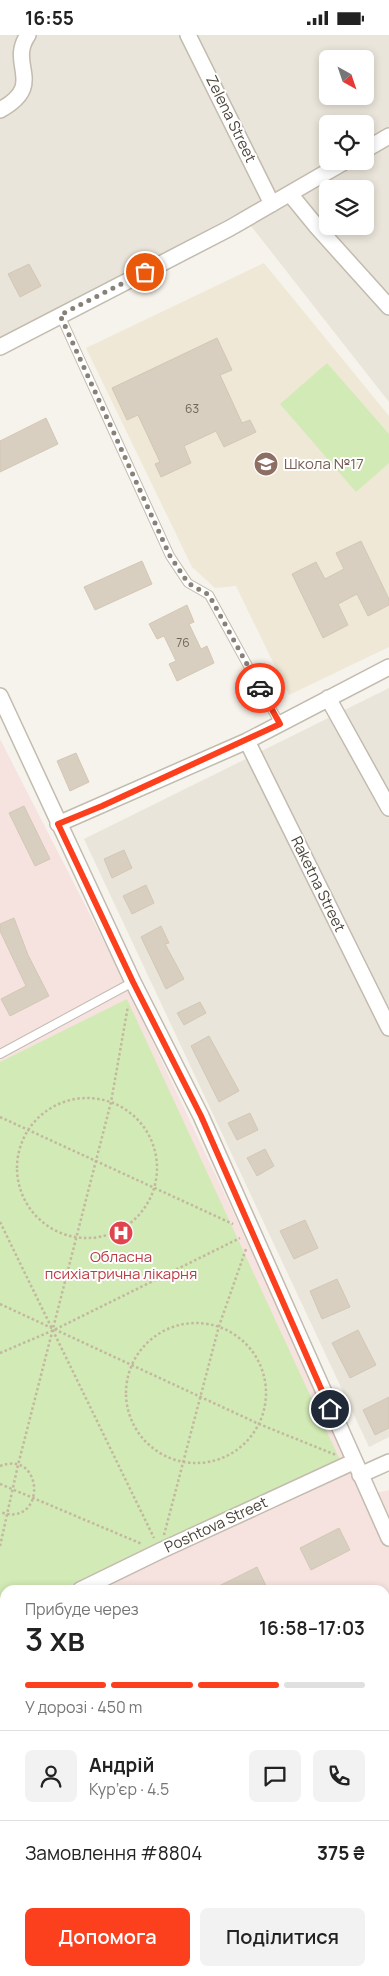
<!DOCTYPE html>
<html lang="uk">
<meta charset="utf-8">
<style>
body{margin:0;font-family:Manrope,sans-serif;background:#f2f2f2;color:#222;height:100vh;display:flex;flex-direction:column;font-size:19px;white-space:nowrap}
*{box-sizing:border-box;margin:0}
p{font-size:16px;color:#767676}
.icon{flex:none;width:28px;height:28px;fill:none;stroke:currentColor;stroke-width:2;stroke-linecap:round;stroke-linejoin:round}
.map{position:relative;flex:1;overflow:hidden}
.panel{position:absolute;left:0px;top:1550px;width:390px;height:391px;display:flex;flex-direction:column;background:#fff;border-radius:15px 15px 0 0;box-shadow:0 2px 8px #0003}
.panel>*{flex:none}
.needle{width:32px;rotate:140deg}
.fabs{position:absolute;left:319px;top:15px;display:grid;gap:10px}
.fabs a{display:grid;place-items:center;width:55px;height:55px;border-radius:8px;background:#fff;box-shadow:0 2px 8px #0003;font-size:25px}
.pin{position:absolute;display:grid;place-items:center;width:42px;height:42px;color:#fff;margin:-21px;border:2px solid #fff;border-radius:50%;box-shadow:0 1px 5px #0007}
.courier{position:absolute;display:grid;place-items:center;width:50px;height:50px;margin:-25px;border:4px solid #fc3f1d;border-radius:50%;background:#fff;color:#222;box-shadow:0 1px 6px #0007}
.headline em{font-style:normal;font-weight:600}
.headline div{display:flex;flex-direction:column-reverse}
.headline{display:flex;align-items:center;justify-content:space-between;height:85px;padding:0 25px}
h1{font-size:32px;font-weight:600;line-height:38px}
.bar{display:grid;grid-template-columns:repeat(4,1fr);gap:8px 5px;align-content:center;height:60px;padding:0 25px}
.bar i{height:6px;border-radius:4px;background:#e0e0e0}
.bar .on{background:#fc3f1d}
.bar p{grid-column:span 4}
.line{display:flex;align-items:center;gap:12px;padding:0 25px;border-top:1px solid #e0e0e0}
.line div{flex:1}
.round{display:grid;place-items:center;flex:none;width:52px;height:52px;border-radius:8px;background:#f2f2f2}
.action{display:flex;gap:10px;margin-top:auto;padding:10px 25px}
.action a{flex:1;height:58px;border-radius:8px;background:#fc3f1d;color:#fff;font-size:20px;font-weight:600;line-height:58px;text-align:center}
.action a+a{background:#f2f2f2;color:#222}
.status{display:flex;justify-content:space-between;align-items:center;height:35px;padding:0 25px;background:#fff;direction:ltr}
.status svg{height:14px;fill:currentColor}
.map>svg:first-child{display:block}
</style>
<div class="status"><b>16:55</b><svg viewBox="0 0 49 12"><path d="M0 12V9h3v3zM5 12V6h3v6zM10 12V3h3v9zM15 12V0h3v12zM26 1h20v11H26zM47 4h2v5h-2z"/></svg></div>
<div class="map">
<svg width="389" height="1941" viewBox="0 0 389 1941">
<rect width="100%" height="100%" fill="#f6f3ec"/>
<path fill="#eae5da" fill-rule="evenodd" d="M0 0H389V367L240 177 0 306ZM328 24H365V61H328ZM328 89H365V126H328ZM328 154H365V191H328Z
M389 653V1402L369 1412 84 804Z"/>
<path fill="#efe8d6" d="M264 228 389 381V612L289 660 236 551 215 553 192 532 86 313Z"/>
<path fill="#f6e3e0" d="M0 704 122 942 367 1460 389 1455V1803L385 1805V1555H5V1936H104L94 1941H0Z"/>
<path fill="#d2eab5" d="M327 328 389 399V428L356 457 280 369Z
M127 964 340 1425 60 1555H5V1581L0 1583V1027Z"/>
<path fill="#d8cfc1" stroke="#d3c7b4" d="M29 229 41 251 20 262 8 239Z
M217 303 232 335 220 340 242 388 250 385 256 397 224 412 216 396 184 411 191 428 161 442 155 429 160 427 138 380 127 385 112 353Z
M46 383 58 409 0 437V406Z
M361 506 389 564V570L368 581 357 559 338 569 348 590 323 603 292 539 316 527 325 544 344 534 336 518Z
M142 526 152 549 95 575 84 552Z
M187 570 194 587 189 589 201 614 207 611 214 628 177 646 169 629 176 626 164 601 157 604 149 589Z
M76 718 89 747 70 756 57 726Z
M24 771 50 824 35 831 9 778Z
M124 815 132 833 112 843 104 824Z
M146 850 154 868 132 879 123 861Z
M14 883 28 920 49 961 10 981 1 964 26 951 0 896V889Z
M161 891 169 908 165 909 184 944 166 954 141 902Z
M200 967 206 978 184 990 177 978Z
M209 1001 239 1056 219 1067 191 1011Z
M250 1078 258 1095 237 1105 228 1088Z
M265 1114 274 1131 257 1141 247 1123Z
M305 1185 318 1213 294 1224 280 1196Z
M337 1244 350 1272 322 1284 310 1256Z
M358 1295 376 1330 350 1343 332 1308Z
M389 1362V1393L375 1400 363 1375Z
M339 1493 350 1515 311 1535 300 1513Z
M257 1532 268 1555H211Z"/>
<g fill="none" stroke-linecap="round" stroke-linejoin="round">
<defs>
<path id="service" d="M60 280 170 521 188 548 209 560 280 689
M0 1019 133 947"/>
<path id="minor" d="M188 0 272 169
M0 75C47 49 7 30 28 0
M365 115 389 101
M290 159 317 192 389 272
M0 312 230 193 346 126
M0 661 133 947 201 1081 389 1503
M328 663 389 773
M247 706 389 993
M58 789 247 706 389 632
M360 1440 389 1427
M80 1555 160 1516 353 1427
M0 1595 5 1592
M385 1621 389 1619
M0 1797 5 1795"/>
</defs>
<use href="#service" stroke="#c2bbae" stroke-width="10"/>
<use href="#minor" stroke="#c2bbae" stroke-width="18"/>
<path stroke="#c4b79f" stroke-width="2.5" stroke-dasharray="2.5 2.5" stroke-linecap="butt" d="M17 1133a70 70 0 1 1 140 0a70 70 0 1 1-140 0Z
M0 1082 233 1189
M0 1187 154 1503
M0 1269 259 1389 336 1420
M126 1358a70 70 0 1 1 140 0a70 70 0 1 1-140 0Z
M0 1318 54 1295 240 1203
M0 1431C45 1414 46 1494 0 1477
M0 1449 142 1509
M164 1500 219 1291 246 1214
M0 1511 18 1430 111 1067 128 971
M385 1649 389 1639
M385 1683 389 1690
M385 1891 389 1890
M132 1941 145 1936"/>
<use href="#service" stroke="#fff" stroke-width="8"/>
<use href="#minor" stroke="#fff" stroke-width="15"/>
</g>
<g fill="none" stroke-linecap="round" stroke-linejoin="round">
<path stroke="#878178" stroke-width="5" stroke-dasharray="0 9" d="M145 237 60 280 170 521 188 548 209 560 260 653"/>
<path stroke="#fc3f1d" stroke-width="6" d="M260 653 280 689 102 771 58 789 133 947 201 1081 330 1374"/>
</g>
<defs>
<symbol id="school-disc" viewBox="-11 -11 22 22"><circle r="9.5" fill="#8d6e63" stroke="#fff"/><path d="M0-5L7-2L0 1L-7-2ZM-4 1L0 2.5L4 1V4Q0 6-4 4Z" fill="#fff"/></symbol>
<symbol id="hospital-disc" viewBox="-11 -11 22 22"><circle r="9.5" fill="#e0444e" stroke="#fff"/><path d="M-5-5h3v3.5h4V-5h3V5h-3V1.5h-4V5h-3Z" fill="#fff"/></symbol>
</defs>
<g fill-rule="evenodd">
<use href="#school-disc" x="252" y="415" width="28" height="28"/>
<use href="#hospital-disc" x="107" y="1184" width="28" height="28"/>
</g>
<g text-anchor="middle" stroke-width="4" stroke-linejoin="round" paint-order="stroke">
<g font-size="12" fill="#6e675b">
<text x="192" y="378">63</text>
<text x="183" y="612">76</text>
</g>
<g font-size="15" fill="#4b4439" stroke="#fff">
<text transform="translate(231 84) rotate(64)" y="5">Zelena Street</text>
<text transform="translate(318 849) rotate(64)" y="5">Raketna Street</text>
<text transform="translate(216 1490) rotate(-25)" y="5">Poshtova Street</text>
</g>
<g font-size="15" fill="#785e54" stroke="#fff" text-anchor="start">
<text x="284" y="434">Школа №17</text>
</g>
<g font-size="15" fill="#be3a42" stroke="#fff">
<text x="121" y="1227">Обласна<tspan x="121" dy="17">психіатрична лікарня</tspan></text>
</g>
</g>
</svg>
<div class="fabs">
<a><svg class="needle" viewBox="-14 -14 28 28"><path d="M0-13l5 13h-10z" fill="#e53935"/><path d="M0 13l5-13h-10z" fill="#767676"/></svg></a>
<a><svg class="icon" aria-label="locate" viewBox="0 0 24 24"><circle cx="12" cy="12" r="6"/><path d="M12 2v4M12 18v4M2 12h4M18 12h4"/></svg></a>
<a><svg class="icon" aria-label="layers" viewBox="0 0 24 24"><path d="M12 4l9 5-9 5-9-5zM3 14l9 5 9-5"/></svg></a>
</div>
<div class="pin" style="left:145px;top:237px;background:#ea580c"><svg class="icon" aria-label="bag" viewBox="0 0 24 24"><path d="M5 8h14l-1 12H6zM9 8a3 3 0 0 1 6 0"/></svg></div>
<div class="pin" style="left:330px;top:1374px;background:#1f2937"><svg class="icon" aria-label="home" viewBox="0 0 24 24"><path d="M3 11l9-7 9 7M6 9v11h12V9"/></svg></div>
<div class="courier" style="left:260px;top:653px"><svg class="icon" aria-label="car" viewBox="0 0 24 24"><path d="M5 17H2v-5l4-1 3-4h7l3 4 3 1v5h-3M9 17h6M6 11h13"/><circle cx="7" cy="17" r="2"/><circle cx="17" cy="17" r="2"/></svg></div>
<section class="panel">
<div class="headline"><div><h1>3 хв</h1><p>Прибуде через</p></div><em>16:58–17:03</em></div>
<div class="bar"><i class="on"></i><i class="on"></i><i class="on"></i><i></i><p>У дорозі · 450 m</p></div>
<div class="line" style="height:90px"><a class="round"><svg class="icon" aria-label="person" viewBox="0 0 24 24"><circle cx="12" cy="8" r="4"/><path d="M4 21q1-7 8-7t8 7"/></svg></a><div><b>Андрій</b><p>Кур’єр · 4.5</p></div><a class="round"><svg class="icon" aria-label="chat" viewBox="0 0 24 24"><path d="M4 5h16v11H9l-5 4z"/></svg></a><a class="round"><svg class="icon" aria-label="phone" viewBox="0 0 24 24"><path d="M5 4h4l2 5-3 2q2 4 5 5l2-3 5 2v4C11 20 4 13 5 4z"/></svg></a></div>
<div class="line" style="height:65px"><div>Замовлення #8804</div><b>375 ₴</b></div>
<div class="action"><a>Допомога</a><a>Поділитися</a></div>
</section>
</div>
